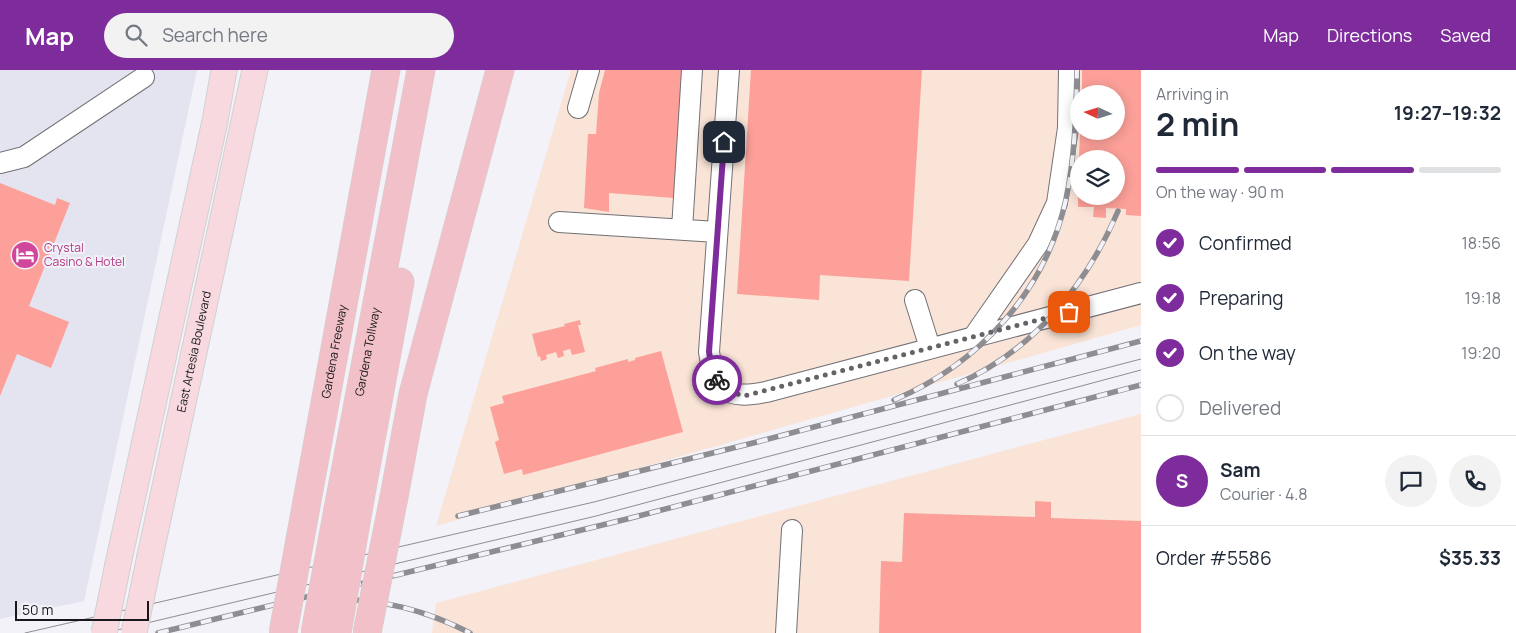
<!DOCTYPE html>
<meta charset="utf-8">
<style>
body{margin:0;font-family:Manrope,sans-serif;background:#f2f2f3;color:#1f2937;height:100vh;display:flex;flex-direction:column;font-size:19px;white-space:nowrap}
*{box-sizing:border-box;margin:0}
p{font-size:16px;color:#747a83}
.icon{flex:none;width:28px;height:28px;fill:none;stroke:currentColor;stroke-width:2;stroke-linecap:round;stroke-linejoin:round}
.map{position:relative;flex:1;overflow:hidden}
.side{display:flex;flex-direction:column;background:#fff;width:375px}
.side>*{flex:none}
.needle{width:32px;rotate:274deg}
.controls{position:absolute;left:1070px;top:15px;display:grid;gap:10px}
.controls a{display:grid;place-items:center;width:55px;height:55px;border-radius:50%;background:#fff;box-shadow:0 2px 12px #0003;font-size:25px}
.scale{position:absolute;left:15px;bottom:12px;width:134px;box-sizing:border-box;padding-left:5px;border:2px solid #18181a;border-top:0;font-size:14px;line-height:18px;white-space:nowrap;color:#18181a;-webkit-text-stroke:4px #f2f2f8;paint-order:stroke}
.pin{position:absolute;display:grid;place-items:center;width:42px;height:42px;color:#fff;margin:-21px;border-radius:10px;box-shadow:0 2px 8px #0006}
.courier{position:absolute;display:grid;place-items:center;width:50px;height:50px;margin:-25px;border:4px solid #7e2c9b;border-radius:50%;background:#fff;color:#222;box-shadow:0 1px 6px #0007}
.overview em{font-style:normal;font-weight:700}
.overview div{display:flex;flex-direction:column-reverse}
.overview{display:flex;align-items:center;justify-content:space-between;height:85px;padding:0 15px}
h1{font-size:32px;font-weight:700;line-height:38px}
.bar{display:grid;grid-template-columns:repeat(4,1fr);gap:8px 5px;align-content:center;height:60px;padding:0 15px}
.bar i{height:6px;border-radius:4px;background:#e0e1e3}
.bar .active{background:#7e2c9b}
.bar p{grid-column:span 4}
.line{display:flex;align-items:center;gap:12px;padding:0 15px;border-top:1px solid #e0e1e3}
.line div{flex:1}
.round{display:grid;place-items:center;flex:none;width:52px;height:52px;border-radius:26px;background:#f2f2f3}
ol{padding:0 15px;list-style:none}
li{display:flex;align-items:center;gap:15px;height:55px}
li p{margin-inline-start:auto}
li .icon{padding:5px;border-radius:50%;background:#7e2c9b;color:#fff;stroke-width:4}
li:last-child{color:#747a83}
li i{width:28px;height:28px;border:2px solid #e0e1e3;border-radius:50%}
header{display:flex;align-items:center;gap:30px;box-sizing:border-box;height:70px;padding:0 25px;background:#7e2c9b;color:#fff}
header strong{font-size:24px}
nav{display:flex;gap:28px;margin-inline-start:auto;font-size:18px}
.search{width:350px;height:45px;background:#f2f2f3;display:flex;align-items:center;gap:12px;box-sizing:border-box;padding:0 18px;border-radius:28px;color:#747a83;font-size:19px}
main{display:flex;flex:1;min-height:0}
.map>svg:first-child{display:block}
</style>
<header>
<strong>Map</strong>
<div class="search"><svg class="icon" aria-label="search" viewBox="0 0 24 24"><circle cx="10" cy="10" r="6"/><path d="M15 15l6 6"/></svg>Search here</div>
<nav><a>Map</a><a>Directions</a><a>Saved</a></nav>
</header>
<main>
<div class="map">
<svg width="1141" height="563" viewBox="0 0 1141 563">
<rect width="100%" height="100%" fill="#f2f2f8"/>
<path fill="#e4e4f1" d="M0 0H197L84 531 0 549Z"/>
<path fill="#fae4d7" fill-rule="evenodd" d="M571 0H1141V255L436 456ZM1079 24H1116V61H1079ZM1079 89H1116V126H1079Z
M1141 344V563H432L436 533Z"/>
<path fill="#fca099" d="M605 0H683L674 128 609 123V142L584 138 588 64H596L599 23Z
M751 0H922L909 211 820 205 819 230 737 224Z
M1082 0H1141V146L1126 145V139L1106 138V148L1093 147 1094 137H1078V126H1116V89H1079L1080 61H1116V24H1082Z
M0 113 55 135 57 128 70 133 29 236 69 252 51 298 17 284 0 326Z
M580 250 581 255H578L585 282 572 285 570 279 563 281 564 286 558 288 556 282 546 285 547 289 541 291 540 286 538 287 532 264 565 256 564 254Z
M661 281 683 362 523 405 522 399 504 404 495 372 499 370 490 337 504 333 502 326 596 301 595 298 628 289V292L635 290V288Z
M1035 431 1051 432V448L1141 451V563H879L881 491 902 492 904 443 1035 447Z"/>
<g fill="none" stroke-linecap="round" stroke-linejoin="round">
<defs>
<path id="minor" d="M729 0 709 282C715 321 727 330 766 322L1141 223
M578 38 589 0
M0 93 24 87 144 7
M559 152 717 162
M682 159 692 0
M915 230 930 278
M974 266 1038 174 1057 133 1068 58 1069 0
M786 563 792 460"/>
<g id="major">
<path id="s1" d="M150 486 255 0"/>
<path d="M118 494 215 51 224 0"/>
</g>
<g id="highway">
<path d="M394 427 413 324 500 0"/>
<path id="s2" d="M307 431 386 0"/>
<path d="M359 435 400 212"/>
<path id="s3" d="M338 439 421 0"/>
</g>
</defs>
<use href="#minor" stroke="#717176" stroke-width="22"/>
<use href="#major" stroke="#d1d1d1" stroke-width="27"/>
<use href="#highway" stroke="#d1d1d1" stroke-width="29"/>
<use href="#minor" stroke="#fff" stroke-width="20"/>
<use href="#major" stroke="#f7d9df" stroke-width="25"/>
<use href="#highway" stroke="#f2c0c9" stroke-width="28"/>
<path stroke="#8d8d92" stroke-width="1" d="M25 563 594 432 1141 289
M105 563 596 446 1141 300"/>
<defs>
<path id="rail" d="M957 314C1033 281 1086 216 1118 141
M894 330C979 294 1046 221 1066 129 1075 87 1076 43 1077 0
M458 446 757 372 1141 271
M316 530C370 526 422 538 470 563
M158 563 627 449 1141 315"/>
</defs>
<use href="#rail" stroke="#8d8d92" stroke-width="5.5"/>
<use href="#rail" stroke="#f2f2f8" stroke-width="4" stroke-dasharray="11" stroke-linecap="butt"/>
<defs>
<path id="major-bridge" d="M104 563 118 494
M134 563 150 486"/>
<path id="highway-bridge" d="M283 563 307 431
M315 563 338 439
M337 563 359 435
M367 563 394 427"/>
</defs>
<use href="#major-bridge" stroke="#d1d1d1" stroke-width="27" stroke-linecap="butt"/>
<use href="#highway-bridge" stroke="#d1d1d1" stroke-width="29" stroke-linecap="butt"/>
<use href="#major-bridge" stroke="#f7d9df" stroke-width="25"/>
<use href="#highway-bridge" stroke="#f2c0c9" stroke-width="28"/>
</g>
<g fill="none" stroke-linecap="round" stroke-linejoin="round">
<path stroke="#646468" stroke-width="5" stroke-dasharray="0 9" d="M717 310 724 320 744 326 1069 242"/>
<path stroke="#7e2c9b" stroke-width="6" d="M717 310 713 305 709 282 724 72"/>
</g>
<defs>
<symbol id="hotel-disc" viewBox="-11 -11 22 22"><circle r="9.5" fill="#d1479c" stroke="#f2f2f8"/><path d="M-6-4.5h1.5V1H6V5H4.5V3h-9V5H-6ZM-4 0a1.8 1.8 0 1 1 3.6 0ZM.5 0V-2.5h3Q6-2.5 6 0Z" fill="#fff"/></symbol>
</defs>
<g fill-rule="evenodd">
<use href="#hotel-disc" x="9" y="169" width="32" height="32"/>
</g>
<g text-anchor="middle" stroke-width="4" stroke-linejoin="round" paint-order="stroke">
<g font-size="12" fill="#b23c85" stroke="#f2f2f8" text-anchor="start">
<text x="44" y="182">Crystal<tspan x="44" dy="14">Casino &amp; Hotel</tspan></text>
</g>
<g font-size="12" fill="#18181a" stroke="#f2f2f8">
<text dy="4" stroke="none"><textPath href="#s3" startOffset="160">Gardena Tollway</textPath></text>
<text dy="4" stroke="none"><textPath href="#s1" startOffset="209">East Artesia Boulevard</textPath></text>
<text dy="4" stroke="none"><textPath href="#s2" startOffset="152">Gardena Freeway</textPath></text>
</g>
</g>
</svg>
<div class="controls">
<a><svg class="needle" viewBox="-14 -14 28 28"><path d="M0-13l5 13h-10z" fill="#e53935"/><path d="M0 13l5-13h-10z" fill="#747a83"/></svg></a>
<a><svg class="icon" aria-label="layers" viewBox="0 0 24 24"><path d="M12 4l9 5-9 5-9-5zM3 14l9 5 9-5"/></svg></a>
</div>
<div class="scale">50 m</div>
<div class="pin" style="left:1069px;top:242px;background:#ea580c"><svg class="icon" aria-label="bag" viewBox="0 0 24 24"><path d="M5 8h14l-1 12H6zM9 8a3 3 0 0 1 6 0"/></svg></div>
<div class="pin" style="left:724px;top:72px;background:#1f2937"><svg class="icon" aria-label="home" viewBox="0 0 24 24"><path d="M3 11l9-7 9 7M6 9v11h12V9"/></svg></div>
<div class="courier" style="left:717px;top:310px"><svg class="icon" aria-label="bike" viewBox="0 0 24 24"><circle cx="6" cy="16" r="4"/><circle cx="18" cy="16" r="4"/><path d="M6 16l4-8h5l3 8M10 8l3 8H6M13 5h3"/></svg></div>
</div>
<section class="side">
<div class="overview"><div><h1>2 min</h1><p>Arriving in</p></div><em>19:27–19:32</em></div>
<div class="bar"><i class="active"></i><i class="active"></i><i class="active"></i><i></i><p>On the way · 90 m</p></div>
<ol>
<li><svg class="icon" aria-label="check" viewBox="0 0 24 24"><path d="M5 12l5 5 9-10"/></svg>Confirmed<p>18:56</p></li>
<li><svg class="icon" aria-label="check" viewBox="0 0 24 24"><path d="M5 12l5 5 9-10"/></svg>Preparing<p>19:18</p></li>
<li><svg class="icon" aria-label="check" viewBox="0 0 24 24"><path d="M5 12l5 5 9-10"/></svg>On the way<p>19:20</p></li>
<li><i></i>Delivered</li>
</ol>
<div class="line" style="height:90px"><b class="round" style="background:#7e2c9b;color:#fff">S</b><div><b>Sam</b><p>Courier · 4.8</p></div><a class="round"><svg class="icon" aria-label="chat" viewBox="0 0 24 24"><path d="M4 5h16v11H9l-5 4z"/></svg></a><a class="round"><svg class="icon" aria-label="phone" viewBox="0 0 24 24"><path d="M5 4h4l2 5-3 2q2 4 5 5l2-3 5 2v4C11 20 4 13 5 4z"/></svg></a></div>
<div class="line" style="height:65px"><div>Order #5586</div><b>$35.33</b></div>
</section>
</main>
